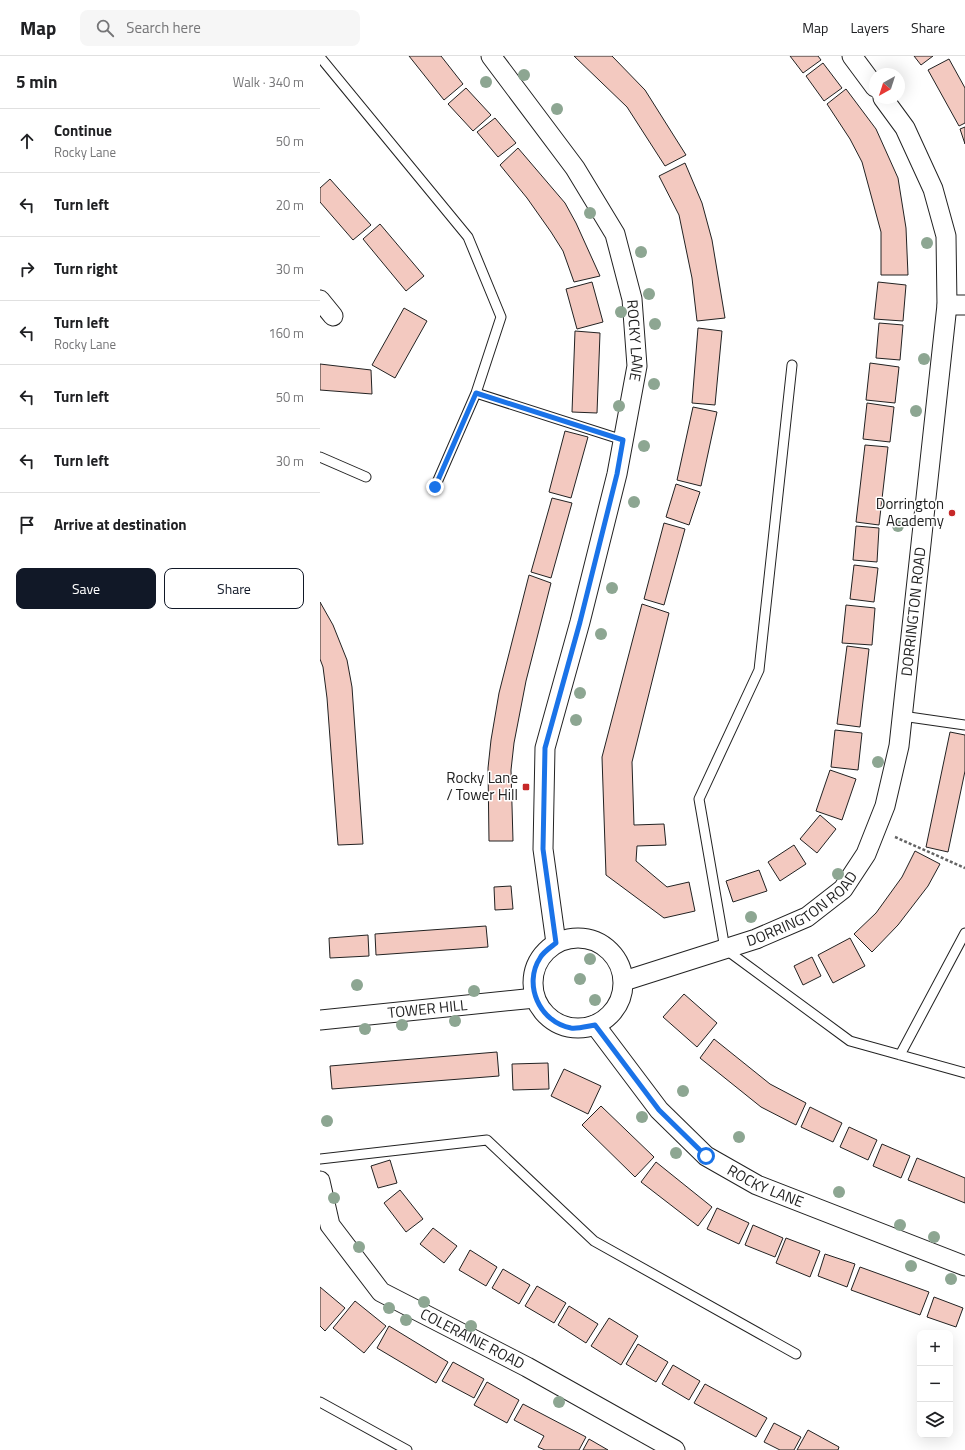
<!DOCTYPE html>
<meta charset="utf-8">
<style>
body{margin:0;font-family:"Titillium Web",sans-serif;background:#f6f6f6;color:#202124}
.controls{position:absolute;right:12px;bottom:12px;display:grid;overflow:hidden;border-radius:8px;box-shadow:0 4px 16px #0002}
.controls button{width:36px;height:36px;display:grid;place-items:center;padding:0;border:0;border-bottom:1px solid #e0e0e0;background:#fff;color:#202124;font:20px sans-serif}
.compass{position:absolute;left:549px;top:12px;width:36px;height:36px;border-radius:50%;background:#fff;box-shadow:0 4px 16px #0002;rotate:219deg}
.stop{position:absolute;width:12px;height:12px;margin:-9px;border:3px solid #1a73e8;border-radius:50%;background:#fff}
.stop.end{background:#1a73e8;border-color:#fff;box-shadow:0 1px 4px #0008}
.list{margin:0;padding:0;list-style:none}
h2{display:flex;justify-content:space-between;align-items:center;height:52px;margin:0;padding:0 16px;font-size:17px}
h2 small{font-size:13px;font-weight:400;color:#757577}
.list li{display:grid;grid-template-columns:26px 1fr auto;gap:12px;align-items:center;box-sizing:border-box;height:64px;padding:0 16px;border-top:1px solid #e0e0e0}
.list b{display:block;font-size:15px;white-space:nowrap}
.list p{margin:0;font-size:13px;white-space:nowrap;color:#757577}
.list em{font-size:13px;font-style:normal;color:#757577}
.actions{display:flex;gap:8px;padding:12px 16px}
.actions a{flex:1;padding:9px 0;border:1px solid #111827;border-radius:8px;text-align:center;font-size:14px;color:#111827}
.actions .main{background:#111827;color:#fff}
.icon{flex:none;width:22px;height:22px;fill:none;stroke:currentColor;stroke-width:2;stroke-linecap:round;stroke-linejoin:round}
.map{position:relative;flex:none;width:645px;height:1394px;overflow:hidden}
header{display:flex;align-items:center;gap:24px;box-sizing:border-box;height:56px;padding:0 20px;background:#fff;border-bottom:1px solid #e0e0e0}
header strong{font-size:19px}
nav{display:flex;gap:22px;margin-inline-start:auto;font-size:14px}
.search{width:280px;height:36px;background:#f6f6f6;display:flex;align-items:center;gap:10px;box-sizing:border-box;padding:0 14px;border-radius:8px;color:#757577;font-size:15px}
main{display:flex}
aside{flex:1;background:#fff}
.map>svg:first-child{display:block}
.building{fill:#f3c9c0;stroke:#222}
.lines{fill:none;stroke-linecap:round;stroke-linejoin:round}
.lane-casing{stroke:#222;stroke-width:11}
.street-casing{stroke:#222;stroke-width:21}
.path{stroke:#646464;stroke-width:2.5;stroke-dasharray:3 2;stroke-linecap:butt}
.lane{stroke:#fff;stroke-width:9}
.street{stroke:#fff;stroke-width:19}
.tree{fill:#8da692}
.route{stroke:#1a73e8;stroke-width:5}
.poi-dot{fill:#c62828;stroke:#fff;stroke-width:1.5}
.labels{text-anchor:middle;stroke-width:3;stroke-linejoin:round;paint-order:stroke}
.street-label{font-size:15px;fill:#222;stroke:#fff}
.poi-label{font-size:15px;fill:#222;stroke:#fff;text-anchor:end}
</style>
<header>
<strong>Map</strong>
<div class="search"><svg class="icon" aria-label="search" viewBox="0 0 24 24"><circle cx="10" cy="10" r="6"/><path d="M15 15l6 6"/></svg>Search here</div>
<nav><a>Map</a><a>Layers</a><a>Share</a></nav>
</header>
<main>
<aside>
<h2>5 min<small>Walk · 340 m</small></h2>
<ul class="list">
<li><svg class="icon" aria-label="ahead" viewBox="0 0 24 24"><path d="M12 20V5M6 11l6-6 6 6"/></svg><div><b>Continue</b><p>Rocky Lane</p></div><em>50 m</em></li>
<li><svg class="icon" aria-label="left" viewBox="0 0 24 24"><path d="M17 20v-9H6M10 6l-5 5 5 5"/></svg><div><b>Turn left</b></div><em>20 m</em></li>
<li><svg class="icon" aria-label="right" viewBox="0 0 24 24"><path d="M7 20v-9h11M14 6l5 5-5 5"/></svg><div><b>Turn right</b></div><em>30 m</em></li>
<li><svg class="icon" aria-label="left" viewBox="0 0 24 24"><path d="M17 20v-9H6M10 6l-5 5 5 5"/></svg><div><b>Turn left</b><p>Rocky Lane</p></div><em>160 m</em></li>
<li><svg class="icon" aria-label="left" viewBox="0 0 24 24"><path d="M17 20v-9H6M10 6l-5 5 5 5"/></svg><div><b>Turn left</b></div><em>50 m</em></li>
<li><svg class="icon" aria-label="left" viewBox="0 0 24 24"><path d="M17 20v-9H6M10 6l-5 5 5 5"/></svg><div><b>Turn left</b></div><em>30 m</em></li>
<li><svg class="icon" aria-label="arrive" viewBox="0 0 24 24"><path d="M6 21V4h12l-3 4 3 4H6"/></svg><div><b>Arrive at destination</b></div></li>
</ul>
<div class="actions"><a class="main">Save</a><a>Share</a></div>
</aside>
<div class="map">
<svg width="645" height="1394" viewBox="0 0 645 1394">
<rect width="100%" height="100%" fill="#fff"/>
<path class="building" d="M 89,0 L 121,0 L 143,28 L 124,44 Z
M 254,0 L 292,0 L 325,34 L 366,99 L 345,110 L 307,51 Z
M 470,0 L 498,0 L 501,4 L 483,17 Z
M 594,0 L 613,0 L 601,9 Z
M 629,3 L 645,32 L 645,67 L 639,70 L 608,14 Z
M 503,7 L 522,32 L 504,45 L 486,20 Z
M 146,32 L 171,59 L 153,75 L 128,48 Z
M 526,33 L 556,73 L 578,122 L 586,172 L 588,219 L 561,219 L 561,176 L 542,106 L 530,83 L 507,48 Z
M 175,62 L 196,87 L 178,101 L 157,76 Z
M 645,71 L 645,88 L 640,73 Z
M 198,92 L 245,147 L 256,167 L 280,220 L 254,226 L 243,195 L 231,176 L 207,142 L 180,109 Z
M 365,107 L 382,147 L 392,184 L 405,262 L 377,265 L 372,222 L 359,159 L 339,120 Z
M 10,123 L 51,169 L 33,184 L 0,146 L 0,132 Z
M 60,168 L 104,220 L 86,235 L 43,183 Z
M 272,226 L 283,266 L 257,273 L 246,233 Z
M 558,226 L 586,229 L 583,265 L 554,263 Z
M 84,252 L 107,265 L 75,322 L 52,309 Z
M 559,267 L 583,269 L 580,304 L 556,302 Z
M 378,272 L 402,275 L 395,349 L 372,347 Z
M 255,275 L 280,277 L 277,357 L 252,356 Z
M 550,307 L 579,311 L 575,347 L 546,344 Z
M 0,308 L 51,314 L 52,338 L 0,334 Z
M 547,347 L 574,351 L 570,386 L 543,383 Z
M 373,351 L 397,356 L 381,430 L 357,424 Z
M 245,375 L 268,381 L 251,442 L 229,436 Z
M 545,389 L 568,391 L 559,469 L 536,466 Z
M 356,428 L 380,436 L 369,469 L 346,461 Z
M 232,442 L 252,447 L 231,522 L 211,516 Z
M 344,467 L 365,473 L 344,549 L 324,543 Z
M 536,470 L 559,472 L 557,506 L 533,504 Z
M 534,509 L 558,512 L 554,546 L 530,543 Z
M 209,519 L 231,527 L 206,625 L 194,687 L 191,714 L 193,785 L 169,785 L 168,712 L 171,684 L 179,637 Z
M 0,546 L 13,569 L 27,604 L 32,631 L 43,788 L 18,789 L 7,642 L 3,611 L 0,603 Z
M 322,548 L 349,557 L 312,706 L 314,769 L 344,768 L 346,789 L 317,790 L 316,805 L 347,831 L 369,826 L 375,855 L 344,862 L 286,819 L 282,701 Z
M 526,549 L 555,552 L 552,589 L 522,587 Z
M 527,590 L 549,593 L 540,671 L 517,668 Z
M 515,674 L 542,677 L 538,714 L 511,711 Z
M 630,676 L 645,679 L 645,715 L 628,796 L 606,791 Z
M 510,714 L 536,723 L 522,764 L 496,755 Z
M 500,759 L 516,773 L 497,797 L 480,783 Z
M 474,789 L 486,808 L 460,825 L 448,806 Z
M 595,795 L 620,808 L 608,830 L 578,869 L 552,896 L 534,878 L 556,857 L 582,821 Z
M 439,814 L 447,835 L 413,846 L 406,825 Z
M 191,830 L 193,853 L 175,854 L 174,831 Z
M 166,870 L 168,891 L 56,899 L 55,878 Z
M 48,879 L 49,900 L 10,902 L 9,882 Z
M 530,882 L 545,910 L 513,927 L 498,899 Z
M 492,901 L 501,920 L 483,929 L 474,910 Z
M 364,938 L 397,967 L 377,991 L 343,961 Z
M 394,983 L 450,1028 L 486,1047 L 476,1069 L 441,1051 L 380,1002 Z
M 177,996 L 179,1020 L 12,1033 L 10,1010 Z
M 228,1007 L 229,1033 L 193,1034 L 192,1008 Z
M 244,1013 L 281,1030 L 268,1058 L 231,1040 Z
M 281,1050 L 334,1101 L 315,1121 L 262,1069 Z
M 490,1051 L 522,1067 L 513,1086 L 481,1071 Z
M 529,1071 L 557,1084 L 548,1104 L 520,1091 Z
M 562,1088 L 590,1100 L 581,1122 L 553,1110 Z
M 597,1102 L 645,1122 L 645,1147 L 588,1124 Z
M 70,1104 L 77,1127 L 58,1132 L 51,1110 Z
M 336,1106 L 392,1151 L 378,1170 L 321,1126 Z
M 80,1134 L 103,1163 L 86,1176 L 64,1147 Z
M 397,1152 L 429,1167 L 419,1188 L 387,1173 Z
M 433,1169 L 463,1182 L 455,1201 L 425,1189 Z
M 113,1172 L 137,1190 L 124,1207 L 100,1188 Z
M 466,1182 L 500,1195 L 490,1221 L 456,1207 Z
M 150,1194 L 177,1211 L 166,1230 L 139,1214 Z
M 505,1198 L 535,1208 L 527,1231 L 498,1220 Z
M 540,1211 L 609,1236 L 600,1259 L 531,1234 Z
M 183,1213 L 210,1229 L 199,1248 L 172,1232 Z
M 217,1230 L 246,1247 L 234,1267 L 205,1250 Z
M 0,1231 L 25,1252 L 5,1275 L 0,1270 Z
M 614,1241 L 643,1252 L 636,1271 L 607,1261 Z
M 35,1245 L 66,1270 L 44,1297 L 13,1272 Z
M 249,1250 L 278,1268 L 266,1287 L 238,1269 Z
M 289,1262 L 318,1280 L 301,1309 L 271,1290 Z
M 69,1270 L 128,1306 L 116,1327 L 57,1292 Z
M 318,1288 L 348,1306 L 336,1326 L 306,1308 Z
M 133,1306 L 164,1323 L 154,1342 L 122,1325 Z
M 353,1309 L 380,1325 L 369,1344 L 342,1328 Z
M 167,1326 L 199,1344 L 187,1367 L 154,1349 Z
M 385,1328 L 447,1362 L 436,1381 L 374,1347 Z
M 203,1348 L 266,1381 L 259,1394 L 225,1394 L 218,1391 L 224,1380 L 194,1364 Z
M 454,1367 L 481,1381 L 474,1394 L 460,1394 L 444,1386 Z
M 488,1374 L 519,1391 L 518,1394 L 477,1394 Z
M 269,1383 L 288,1394 L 263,1394 Z"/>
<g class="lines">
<g class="lane-casing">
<path id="lane" d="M 0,1 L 148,181 L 181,261 L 156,337 L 115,431
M 472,309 L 439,614 L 379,743 L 405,893 L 530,985 L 645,1017
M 156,337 L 303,384
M 0,401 L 46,421
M 582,660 L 645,669
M 580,999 L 645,877
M 0,1103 L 167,1084 L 274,1185 L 476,1298
M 0,1346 L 87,1394"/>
</g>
<g class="street-casing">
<g id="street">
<path id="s1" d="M 171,0 L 255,112 L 295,178 L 312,243 L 317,310 L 297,418 L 260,566 L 225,692 L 223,793 L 236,887"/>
<path d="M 532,0 L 555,31"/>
<path d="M 0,244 L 13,260"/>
<path d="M 627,249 L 645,249"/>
<circle cx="258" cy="927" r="45"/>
<path id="s2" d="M 304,925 L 436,883 L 487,861 L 523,833 L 546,798 L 565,750 L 579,690 L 627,249 L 626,180 L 613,133 L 585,72 L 563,42"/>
<path id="s3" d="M 0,964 L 215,942"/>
<path id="s4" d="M 275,969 L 339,1054 L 386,1100 L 437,1129 L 645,1210"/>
<path id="s5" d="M 0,1125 L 10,1169 L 61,1236 L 207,1311 L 355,1394"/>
</g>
</g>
<path class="path" d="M 575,781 L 645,812"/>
<use href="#lane" class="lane"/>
<use href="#street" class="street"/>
</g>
<g class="tree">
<circle cx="204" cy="19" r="6"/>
<circle cx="166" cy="26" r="6"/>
<circle cx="237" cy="53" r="6"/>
<circle cx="270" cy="157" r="6"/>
<circle cx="607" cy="187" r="6"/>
<circle cx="321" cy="196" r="6"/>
<circle cx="329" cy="238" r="6"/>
<circle cx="301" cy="256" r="6"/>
<circle cx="335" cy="268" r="6"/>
<circle cx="604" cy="303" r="6"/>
<circle cx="334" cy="328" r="6"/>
<circle cx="299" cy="350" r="6"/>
<circle cx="596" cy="355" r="6"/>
<circle cx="324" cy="390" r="6"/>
<circle cx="314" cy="446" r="6"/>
<circle cx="578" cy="470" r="6"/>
<circle cx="292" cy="532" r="6"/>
<circle cx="281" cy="578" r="6"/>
<circle cx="260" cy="637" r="6"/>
<circle cx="256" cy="664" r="6"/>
<circle cx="558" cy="706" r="6"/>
<circle cx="518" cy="818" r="6"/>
<circle cx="431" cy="861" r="6"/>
<circle cx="270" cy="903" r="6"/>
<circle cx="260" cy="923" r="6"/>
<circle cx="37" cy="929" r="6"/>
<circle cx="154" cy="935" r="6"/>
<circle cx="275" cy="944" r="6"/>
<circle cx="135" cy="965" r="6"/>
<circle cx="82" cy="969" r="6"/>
<circle cx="45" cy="973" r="6"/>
<circle cx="363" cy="1035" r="6"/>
<circle cx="322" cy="1061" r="6"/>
<circle cx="7" cy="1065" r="6"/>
<circle cx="419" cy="1081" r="6"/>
<circle cx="356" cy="1097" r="6"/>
<circle cx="519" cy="1136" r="6"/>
<circle cx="14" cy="1142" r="6"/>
<circle cx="580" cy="1169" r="6"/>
<circle cx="614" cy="1181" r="6"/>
<circle cx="39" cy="1191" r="6"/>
<circle cx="591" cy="1210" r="6"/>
<circle cx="631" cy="1223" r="6"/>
<circle cx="104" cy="1246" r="6"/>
<circle cx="69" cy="1252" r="6"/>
<circle cx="86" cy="1264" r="6"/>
<circle cx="151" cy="1270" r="6"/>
<circle cx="239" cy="1346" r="6"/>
</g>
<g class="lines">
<path class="route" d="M 115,431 L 156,337 L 303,384 L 297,418 L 260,566 L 225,692 L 223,793 L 236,887 C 231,891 223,896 220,902 C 203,928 219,966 251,972 C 258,973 268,970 275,969 L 339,1054 L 386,1100"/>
</g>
<g class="poi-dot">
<circle cx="632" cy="457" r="4"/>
<rect x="202" y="727" width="8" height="8" rx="2"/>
</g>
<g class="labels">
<g class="street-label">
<text dy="5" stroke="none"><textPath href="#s1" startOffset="326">ROCKY LANE</textPath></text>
<text dy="5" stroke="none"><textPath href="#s2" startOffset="530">DORRINGTON ROAD</textPath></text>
<text dy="5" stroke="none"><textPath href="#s2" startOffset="194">DORRINGTON ROAD</textPath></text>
<text dy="5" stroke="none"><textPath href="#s3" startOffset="108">TOWER HILL</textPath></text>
<text dy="5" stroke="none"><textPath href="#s4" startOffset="239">ROCKY LANE</textPath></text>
<text dy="5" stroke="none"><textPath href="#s5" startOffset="232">COLERAINE ROAD</textPath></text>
</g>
<g class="poi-label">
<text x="624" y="453">Dorrington<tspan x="624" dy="17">Academy</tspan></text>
<text x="198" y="727">Rocky Lane<tspan x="198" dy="17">/ Tower Hill</tspan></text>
</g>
</g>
</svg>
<div class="controls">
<button>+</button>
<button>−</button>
<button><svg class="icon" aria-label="layers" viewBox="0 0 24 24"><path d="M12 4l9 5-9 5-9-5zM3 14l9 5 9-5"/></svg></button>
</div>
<svg class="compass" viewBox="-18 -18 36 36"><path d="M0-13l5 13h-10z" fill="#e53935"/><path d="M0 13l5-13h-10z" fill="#757577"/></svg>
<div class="stop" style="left:386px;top:1100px"></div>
<div class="stop end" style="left:115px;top:431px"></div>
</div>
</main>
